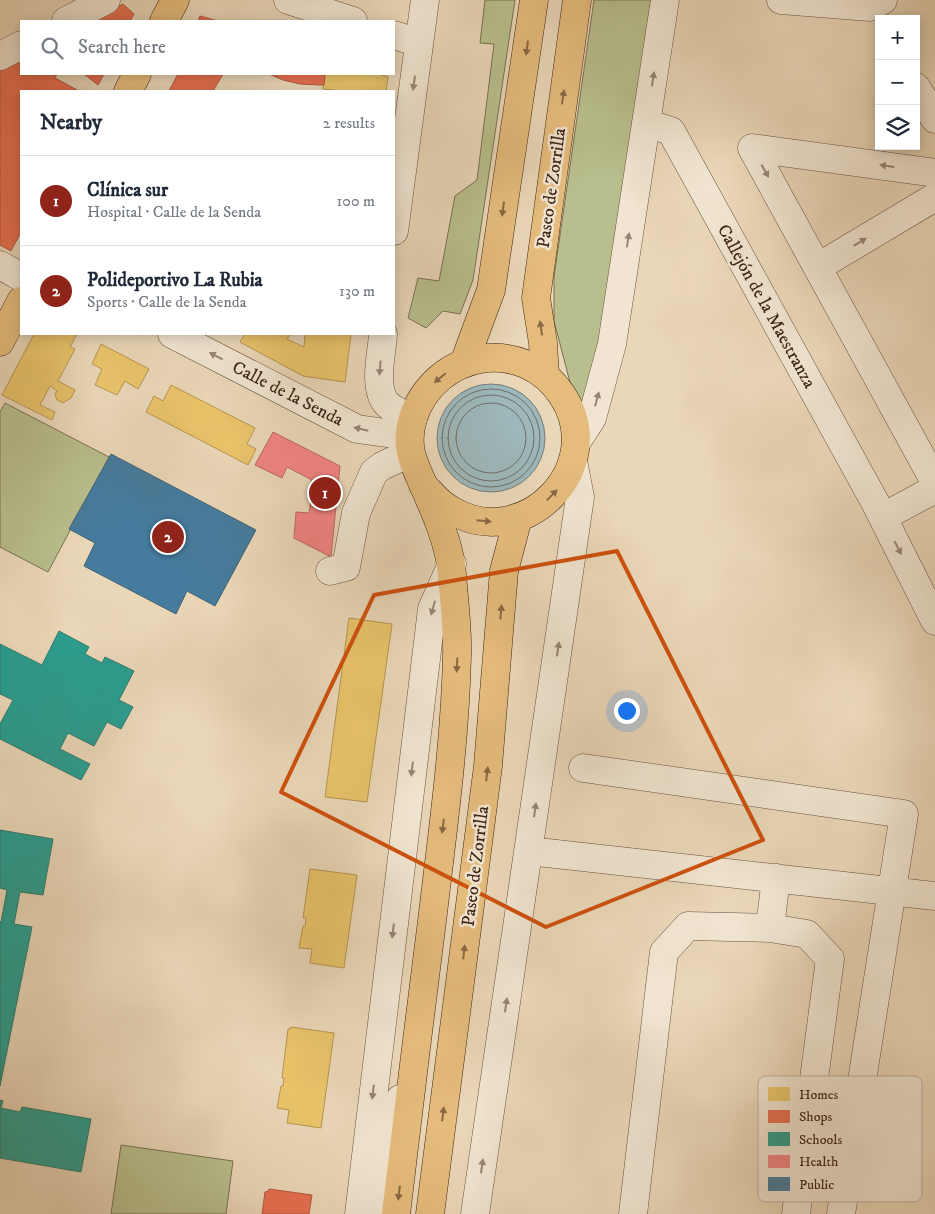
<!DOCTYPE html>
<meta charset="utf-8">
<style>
body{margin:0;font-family:"IM FELL DW Pica",serif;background:#f6f6f7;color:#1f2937}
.controls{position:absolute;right:15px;top:15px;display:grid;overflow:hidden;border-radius:0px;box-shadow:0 2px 12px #0003}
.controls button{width:45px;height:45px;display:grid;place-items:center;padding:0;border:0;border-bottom:1px solid #e0e1e3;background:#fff;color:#1f2937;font:25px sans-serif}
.you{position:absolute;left:626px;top:710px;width:18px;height:18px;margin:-12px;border:4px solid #fff;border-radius:50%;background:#1a73e8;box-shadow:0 0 0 8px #1a73e833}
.badge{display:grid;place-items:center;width:32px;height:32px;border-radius:50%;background:#8f2418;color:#fff;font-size:16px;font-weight:700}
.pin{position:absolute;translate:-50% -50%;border:2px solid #fff;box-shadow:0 1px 5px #0006}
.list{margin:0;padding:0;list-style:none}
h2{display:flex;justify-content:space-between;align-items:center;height:65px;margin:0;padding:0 20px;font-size:21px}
h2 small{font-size:16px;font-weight:400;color:#747a83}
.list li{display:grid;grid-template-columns:32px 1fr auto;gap:15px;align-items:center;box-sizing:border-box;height:90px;padding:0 20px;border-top:1px solid #e0e1e3}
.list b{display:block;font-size:19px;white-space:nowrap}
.list p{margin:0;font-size:16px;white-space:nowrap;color:#747a83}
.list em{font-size:16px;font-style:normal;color:#747a83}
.icon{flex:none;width:28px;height:28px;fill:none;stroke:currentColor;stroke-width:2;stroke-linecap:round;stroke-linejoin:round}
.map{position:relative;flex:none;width:935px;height:1214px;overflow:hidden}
.search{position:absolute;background:#fff;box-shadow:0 2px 12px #0003;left:20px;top:20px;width:375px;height:55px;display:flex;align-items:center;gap:12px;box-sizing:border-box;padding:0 18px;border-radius:0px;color:#747a83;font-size:19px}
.panel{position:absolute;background:#fff;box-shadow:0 2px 12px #0003;left:20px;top:90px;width:375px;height:245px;border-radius:0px}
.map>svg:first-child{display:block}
.green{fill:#b8be8d;stroke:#7a7151}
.water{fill:#9db7ba;stroke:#777c78}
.homes{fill:#e9c46a;stroke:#b59450}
.shops{fill:#e76f51;stroke:#b4583f}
.schools{fill:#2a9d8f;stroke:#30796a}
.health{fill:#f28482;stroke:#bc6761}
.public{fill:#457b9d;stroke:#436174}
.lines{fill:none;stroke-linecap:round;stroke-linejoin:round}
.shore{stroke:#6d6e68;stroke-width:1}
.minor-casing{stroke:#68513e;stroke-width:29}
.major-casing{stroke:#3d2415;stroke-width:29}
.minor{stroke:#f1e5d1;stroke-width:28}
.major{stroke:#e5bc7c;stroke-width:28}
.oneway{fill:#896843}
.oneway2{fill:#978473}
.marked{fill:none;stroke:#ce510d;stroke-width:4;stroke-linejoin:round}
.labels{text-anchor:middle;stroke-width:5;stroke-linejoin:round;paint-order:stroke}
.street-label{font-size:18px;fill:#3d2415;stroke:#f1e5d1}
.key{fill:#f1e5d1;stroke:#bbab99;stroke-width:1}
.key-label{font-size:14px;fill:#3d2415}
</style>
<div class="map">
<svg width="935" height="1214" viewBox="0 0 935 1214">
<rect width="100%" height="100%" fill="#ead7b8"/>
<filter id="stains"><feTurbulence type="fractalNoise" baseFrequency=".004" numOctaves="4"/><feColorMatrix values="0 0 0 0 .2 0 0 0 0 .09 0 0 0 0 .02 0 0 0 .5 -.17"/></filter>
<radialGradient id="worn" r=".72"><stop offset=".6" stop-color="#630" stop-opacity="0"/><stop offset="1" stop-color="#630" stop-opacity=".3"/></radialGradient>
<path class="green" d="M 485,0 L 515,0 L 473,280 L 460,314 L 443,311 L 426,328 L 408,318 L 418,278 L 439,281 L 455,196 L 477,180 L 494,44 L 480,43 Z
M 594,0 L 660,0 L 611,319 L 584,415 L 572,390 L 554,321 L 554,277 Z
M 5,403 L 109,457 L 48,572 L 0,547 L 0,412 Z
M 121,1145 L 233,1161 L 226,1214 L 111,1214 Z"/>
<path class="water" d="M437 438a54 54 0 1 1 108 0a54 54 0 1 1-108 0Z"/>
<path class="homes" d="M 325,74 L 379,74 L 388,77 L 386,91 L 340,91 L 323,89 Z
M 34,334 L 77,334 L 70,347 L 75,349 L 58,381 L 75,390 L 71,398 L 63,403 L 57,400 L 55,394 L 57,391 L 50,386 L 40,405 L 55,412 L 52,420 L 2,395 Z
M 245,334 L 287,334 L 290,335 L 287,339 L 304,347 L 305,334 L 351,334 L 345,382 L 303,376 L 240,342 Z
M 101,344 L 149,369 L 138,389 L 125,381 L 117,395 L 95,385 L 102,369 L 92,364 Z
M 171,385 L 255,428 L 247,444 L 256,449 L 248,465 L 146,412 L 154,396 L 163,401 Z
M 349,618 L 392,624 L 367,802 L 325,797 Z
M 310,869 L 357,875 L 344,968 L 310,963 L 312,949 L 299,948 L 303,926 L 305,926 L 306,918 L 303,918 Z
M 291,1027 L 334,1033 L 321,1128 L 287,1123 L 289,1110 L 277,1108 L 281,1086 L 283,1086 L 284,1078 L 282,1078 L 288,1029 L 290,1029 Z"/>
<path class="shops" d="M 123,4 L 134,14 L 130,21 L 90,21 Z
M 200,16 L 218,21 L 198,21 Z
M 21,58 L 21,74 L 57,74 L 55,78 L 79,91 L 21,91 L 21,232 L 11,251 L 0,245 L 0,69 Z
M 84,74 L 104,74 L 98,85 Z
M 178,74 L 223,74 L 213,91 L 169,91 Z
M 269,74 L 325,74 L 324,85 L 320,85 L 300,84 L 283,80 Z
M 269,1189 L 312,1195 L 309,1214 L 262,1214 L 265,1192 L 268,1191 Z"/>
<path class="schools" d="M 59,631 L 89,647 L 85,654 L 102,663 L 105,657 L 134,671 L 119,700 L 133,707 L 121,729 L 107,722 L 94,746 L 68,733 L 60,749 L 90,764 L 81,780 L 0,739 L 0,724 L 13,700 L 0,694 L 0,644 L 42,665 Z
M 0,830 L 53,839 L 43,895 L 20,892 L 14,924 L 32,927 L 0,1086 L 0,921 L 1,922 L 7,890 L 0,888 Z
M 0,1100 L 3,1101 L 1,1108 L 20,1112 L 22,1107 L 91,1119 L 81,1172 L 0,1158 Z"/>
<path class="health" d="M 273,432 L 340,466 L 331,557 L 294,538 L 296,512 L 309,513 L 312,491 L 310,491 L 311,481 L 312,480 L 287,467 L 282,478 L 255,465 Z"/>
<path class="public" d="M 111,454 L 256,530 L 215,606 L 187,591 L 176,614 L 84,566 L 95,543 L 69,529 Z"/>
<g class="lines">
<path class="shore" d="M442 438a49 49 0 1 1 98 0a49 49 0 1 1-98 0Z
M448 438a43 43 0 1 1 86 0a43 43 0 1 1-86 0Z
M456 438a35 35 0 1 1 70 0a35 35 0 1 1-70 0Z"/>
<g class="minor-casing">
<path id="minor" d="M 288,0 L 353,21
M 781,0 L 870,7 L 883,0
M 66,21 L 106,0
M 394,35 L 419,43
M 0,56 L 21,45
M 916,87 L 935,119
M 646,123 L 671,131 L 876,504 L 935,621
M 935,173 L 752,148 L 935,482
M 394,231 L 425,0
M 0,265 L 21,277
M 818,267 L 935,197
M 172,334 L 357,429 L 409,436
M 383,334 C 382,352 374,383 384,400 C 389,409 404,414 413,419
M 576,443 L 592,418 L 612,344 L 665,0
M 883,517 L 935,489
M 330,571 L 346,567 L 356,513 L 374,472 L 382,466 L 410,453
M 583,768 L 904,814 L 841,1214
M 529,851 L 935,896
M 770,928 L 776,878
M 375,1208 L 400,1099
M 359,1214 L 432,609 L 452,564
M 475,1214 L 580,497 L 573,461
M 633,1214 L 664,952 L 688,926 L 770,928 L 807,934 L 830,959 L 796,1214"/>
</g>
<g class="major-casing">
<path id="major" d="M 164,21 L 175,0
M 128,91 L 137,74
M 0,342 L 21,301
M 464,363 L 491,290 L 534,0
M 545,376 L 543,343 L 536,298 L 577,0
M 396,1214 C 408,1114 420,1013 433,913 C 443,828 455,742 457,656 C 458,629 454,601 452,574 C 450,545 435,511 423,484 C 412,460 405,445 413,418 C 435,351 522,335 562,395 C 610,467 523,554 451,510 C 439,504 432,494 423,485
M 430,1214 L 488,766 L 504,571 L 518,518"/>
</g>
<use href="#minor" class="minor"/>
<use href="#major" class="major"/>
</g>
<defs><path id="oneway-solid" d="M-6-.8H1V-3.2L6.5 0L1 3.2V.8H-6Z" transform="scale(1.25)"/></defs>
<g class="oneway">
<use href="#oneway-solid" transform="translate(527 48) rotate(98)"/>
<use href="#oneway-solid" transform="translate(563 97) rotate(-82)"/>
<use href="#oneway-solid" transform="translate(503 209) rotate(98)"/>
<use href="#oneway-solid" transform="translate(541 328) rotate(-99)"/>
<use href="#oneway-solid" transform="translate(440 378) rotate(140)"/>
<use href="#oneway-solid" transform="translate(552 495) rotate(-46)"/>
<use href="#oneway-solid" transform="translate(484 521) rotate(5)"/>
<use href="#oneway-solid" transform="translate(501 612) rotate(-85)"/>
<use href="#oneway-solid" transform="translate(457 665) rotate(93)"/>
<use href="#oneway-solid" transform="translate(487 774) rotate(-83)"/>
<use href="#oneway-solid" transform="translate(443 826) rotate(97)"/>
<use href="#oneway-solid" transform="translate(464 952) rotate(-83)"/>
<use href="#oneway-solid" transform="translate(443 1114) rotate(-83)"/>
<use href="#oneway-solid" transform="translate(399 1193) rotate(97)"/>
</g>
<g class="oneway2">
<use href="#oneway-solid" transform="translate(653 79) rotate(-81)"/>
<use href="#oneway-solid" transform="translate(414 83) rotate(98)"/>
<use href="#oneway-solid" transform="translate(887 166) rotate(-172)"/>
<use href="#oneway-solid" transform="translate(765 171) rotate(61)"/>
<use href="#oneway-solid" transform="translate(628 240) rotate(-81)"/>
<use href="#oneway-solid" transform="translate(860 242) rotate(-31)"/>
<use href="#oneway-solid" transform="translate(216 356) rotate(-153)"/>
<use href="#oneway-solid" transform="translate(380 368) rotate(95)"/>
<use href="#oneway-solid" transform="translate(597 399) rotate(-75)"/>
<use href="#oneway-solid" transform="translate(361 429) rotate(-167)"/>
<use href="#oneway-solid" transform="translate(898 548) rotate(63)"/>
<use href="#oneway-solid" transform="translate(433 608) rotate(106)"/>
<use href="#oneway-solid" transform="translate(558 649) rotate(-82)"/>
<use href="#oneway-solid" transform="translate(412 769) rotate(97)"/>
<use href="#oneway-solid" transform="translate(535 810) rotate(-82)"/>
<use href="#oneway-solid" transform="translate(393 931) rotate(97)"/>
<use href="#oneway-solid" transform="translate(506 1005) rotate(-82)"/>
<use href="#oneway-solid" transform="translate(373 1092) rotate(97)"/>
<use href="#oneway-solid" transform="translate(482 1166) rotate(-82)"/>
</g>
<path class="marked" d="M 617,551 L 763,840 L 546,927 L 281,792 L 374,595 Z"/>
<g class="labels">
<g class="street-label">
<text transform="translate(551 188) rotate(-82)" y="6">Paseo de Zorrilla</text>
<text transform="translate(767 306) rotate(61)" y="6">Callejón de la Maestranza</text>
<text transform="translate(288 393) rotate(27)" y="6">Calle de la Senda</text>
<text transform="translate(475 866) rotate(-83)" y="6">Paseo de Zorrilla</text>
</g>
</g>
<rect x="758" y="1076" width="164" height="126" rx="8" class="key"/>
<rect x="768" y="1087" width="22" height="14" fill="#e9c46a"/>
<rect x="768" y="1110" width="22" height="13" fill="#e76f51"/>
<rect x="768" y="1132" width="22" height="14" fill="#2a9d8f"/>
<rect x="768" y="1155" width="22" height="13" fill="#f28482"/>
<rect x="768" y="1177" width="22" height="14" fill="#457b9d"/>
<g class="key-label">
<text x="799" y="1099">Homes</text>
<text x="799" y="1121">Shops</text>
<text x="799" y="1144">Schools</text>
<text x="799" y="1166">Health</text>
<text x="799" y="1189">Public</text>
</g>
<rect width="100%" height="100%" filter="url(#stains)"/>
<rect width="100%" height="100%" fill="url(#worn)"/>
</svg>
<div class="controls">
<button>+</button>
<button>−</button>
<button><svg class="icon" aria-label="layers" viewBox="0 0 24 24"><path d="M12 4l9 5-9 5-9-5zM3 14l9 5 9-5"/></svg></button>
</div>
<div class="you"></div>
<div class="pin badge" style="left:325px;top:493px">1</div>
<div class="pin badge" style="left:168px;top:537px">2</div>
<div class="search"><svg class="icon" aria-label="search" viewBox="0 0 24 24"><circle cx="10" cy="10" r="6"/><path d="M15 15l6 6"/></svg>Search here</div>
<section class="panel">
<h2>Nearby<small>2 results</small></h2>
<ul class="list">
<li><span class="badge">1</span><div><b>Clínica sur</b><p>Hospital · Calle de la Senda</p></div><em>100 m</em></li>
<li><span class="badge">2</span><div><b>Polideportivo La Rubia</b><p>Sports · Calle de la Senda</p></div><em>130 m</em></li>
</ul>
</section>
</div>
